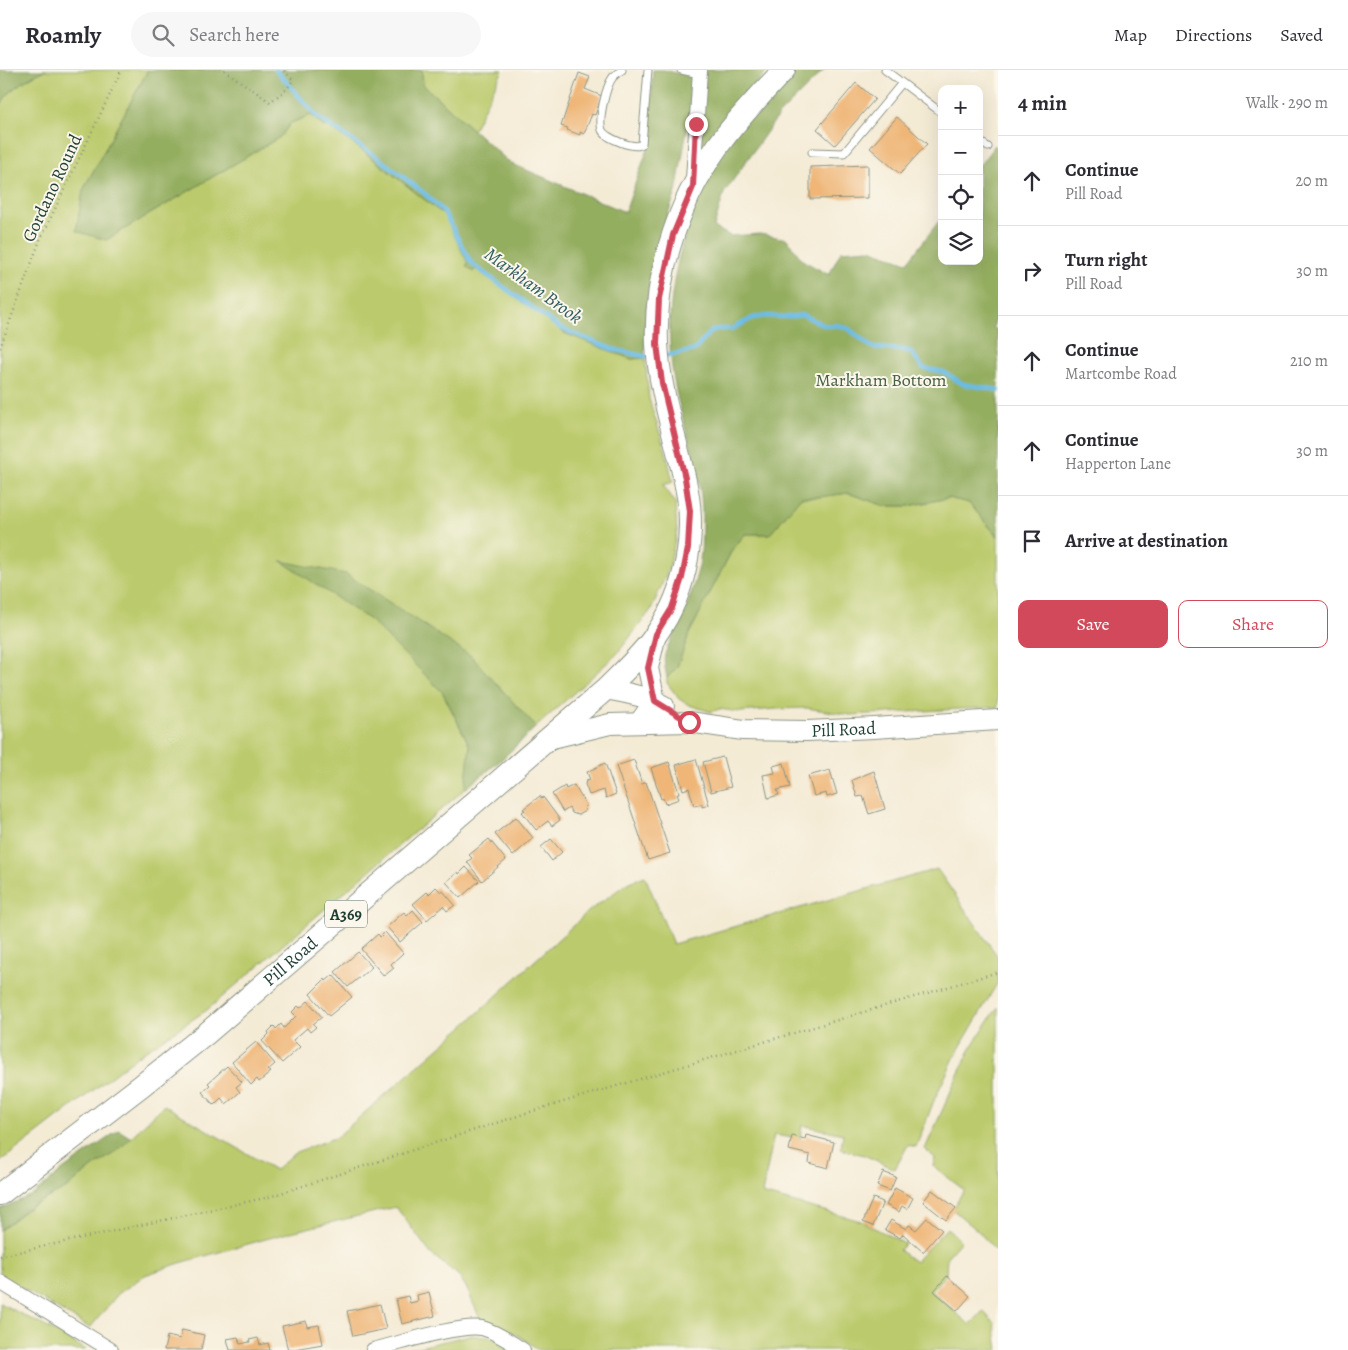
<!DOCTYPE html>
<meta charset="utf-8">
<style>
body{margin:0;font-family:Alegreya,serif;background:#f7f7f7;color:#2b2b33}
.controls{position:absolute;right:15px;top:15px;display:grid;overflow:hidden;border-radius:10px;box-shadow:0 5px 20px #0002}
.controls button{width:45px;height:45px;display:grid;place-items:center;padding:0;border:0;border-bottom:1px solid #e1e1e2;background:#fff;color:#2b2b33;font:25px sans-serif}
.stop{position:absolute;width:15px;height:15px;margin:-11px;border:4px solid #d1495b;border-radius:50%;background:#fff}
.stop.end{background:#d1495b;border-color:#fff;box-shadow:0 1px 5px #0008}
.list{margin:0;padding:0;list-style:none}
h2{display:flex;justify-content:space-between;align-items:center;height:65px;margin:0;padding:0 20px;font-size:21px}
h2 small{font-size:16px;font-weight:400;color:#7c7c81}
.list li{display:grid;grid-template-columns:32px 1fr auto;gap:15px;align-items:center;box-sizing:border-box;height:90px;padding:0 20px;border-top:1px solid #e1e1e2}
.list b{display:block;font-size:19px;white-space:nowrap}
.list p{margin:0;font-size:16px;white-space:nowrap;color:#7c7c81}
.list em{font-size:16px;font-style:normal;color:#7c7c81}
.actions{display:flex;gap:10px;padding:15px 20px}
.actions a{flex:1;padding:11px 0;border:1px solid #d1495b;border-radius:10px;text-align:center;font-size:18px;color:#d1495b}
.actions .main{background:#d1495b;color:#fff}
.icon{flex:none;width:28px;height:28px;fill:none;stroke:currentColor;stroke-width:2;stroke-linecap:round;stroke-linejoin:round}
.map{position:relative;flex:none;width:998px;height:1280px;overflow:hidden}
header{display:flex;align-items:center;gap:30px;box-sizing:border-box;height:70px;padding:0 25px;background:#fff;border-bottom:1px solid #e1e1e2}
header strong{font-size:24px}
nav{display:flex;gap:28px;margin-inline-start:auto;font-size:18px}
.search{width:350px;height:45px;background:#f7f7f7;display:flex;align-items:center;gap:12px;box-sizing:border-box;padding:0 18px;border-radius:28px;color:#7c7c81;font-size:19px}
main{display:flex}
aside{flex:1;background:#fff}
.map>svg:first-child{display:block}
.green{fill:#bbca6c;stroke:#6d8450}
.forest{fill:#94ae60;stroke:#5a764a}
.lines{fill:none;stroke-linecap:round;stroke-linejoin:round}
.stream{stroke:#6bbce6;stroke-width:4.5}
.building{fill:#efb677}
.lane-casing{stroke:#8a9484;stroke-width:9}
.street-casing{stroke:#8a9484;stroke-width:16}
.secondary-casing{stroke:#8a9484;stroke-width:22}
.primary-casing{stroke:#8a9484;stroke-width:24}
.path{stroke:#8a9484;stroke-width:2.5;stroke-dasharray:1 4;stroke-linecap:butt}
.lane{stroke:#fff;stroke-width:7}
.street{stroke:#fff;stroke-width:14}
.secondary{stroke:#fff;stroke-width:20}
.primary{stroke:#fff;stroke-width:22}
.route{stroke:#d1495b;stroke-width:6}
.labels{text-anchor:middle;stroke-width:4;stroke-linejoin:round;paint-order:stroke}
.shield{fill:#fbf7ec;stroke:#61756b;stroke-width:1}
.shield-label{font-size:16px;font-weight:bold;fill:#1f3d34}
.street-label{font-size:18px;fill:#1f3d34;stroke:#fbf7ec}
.park-label{font-size:18px;fill:#466042;stroke:#fbf7ec}
.water-label{font-size:19px;font-style:italic;fill:#325d60;stroke:#fbf7ec}
</style>
<header>
<strong>Roamly</strong>
<div class="search"><svg class="icon" aria-label="search" viewBox="0 0 24 24"><circle cx="10" cy="10" r="6"/><path d="M15 15l6 6"/></svg>Search here</div>
<nav><a>Map</a><a>Directions</a><a>Saved</a></nav>
</header>
<main>
<div class="map">
<svg width="998" height="1280" viewBox="0 0 998 1280">
<rect width="100%" height="100%" fill="#fbf7ec"/>
<filter id="ink" filterUnits="userSpaceOnUse"><feTurbulence type="fractalNoise" baseFrequency=".02" numOctaves="2"/><feDisplacementMap in="SourceGraphic" scale="10" xChannelSelector="R" yChannelSelector="G"/><feConvolveMatrix kernelMatrix="1 2 1 2 8 2 1 2 1" color-interpolation-filters="sRGB"/></filter>
<filter id="wash" filterUnits="userSpaceOnUse"><feTurbulence type="fractalNoise" baseFrequency=".0096" numOctaves="4" result="noise"/><feDisplacementMap in="SourceGraphic" scale="20" xChannelSelector="R" yChannelSelector="G"/><feGaussianBlur stdDeviation="1.12" result="paint"/><feColorMatrix in="noise" values="0 0 0 0 0 0 0 0 0 0 0 0 0 0 0 0 0 1.4 0 .05"/><feComposite in="paint" operator="in"/></filter>
<g filter="url(#wash)">
<rect width="100%" height="100%" fill="#f4ebd5"/>
<path class="green" d="M 45,0 L 148,0 L 83,120 L 106,170 L 280,67 L 291,53 L 311,45 L 324,57 L 326,55 L 358,77 L 445,145 L 473,202 L 475,199 L 631,289 L 645,288 L 649,329 L 666,382 L 673,412 L 663,415 L 675,432 L 677,462 L 669,498 L 651,540 L 616,585 L 536,657 L 283,491 L 370,550 L 443,623 L 470,677 L 465,719 L 207,940 L 143,982 L 0,1092 L 0,37 C 7,19 29,8 45,0 Z
M 422,0 L 503,0 L 473,60 L 423,15 Z
M 848,423 L 885,436 L 909,436 L 948,428 L 969,433 L 998,467 L 998,637 L 850,645 L 807,638 L 776,639 L 740,642 L 719,639 L 711,642 L 689,635 L 679,629 L 667,613 L 667,608 L 677,597 L 689,564 L 732,480 L 745,464 L 770,464 L 801,427 L 819,427 Z
M 937,799 L 998,887 L 998,912 L 955,986 L 935,1028 L 916,1077 L 908,1075 L 895,1099 L 864,1085 L 841,1079 L 843,1064 L 802,1055 L 800,1069 L 774,1065 L 762,1124 L 861,1151 L 905,1174 L 899,1180 L 915,1192 L 947,1158 L 961,1171 L 947,1187 L 946,1204 L 931,1221 L 970,1255 L 983,1241 L 994,1253 L 998,1280 L 539,1280 C 518,1265 507,1256 481,1251 L 466,1217 L 458,1205 L 431,1184 L 396,1137 L 291,1162 L 180,1193 L 145,1205 L 118,1224 L 90,1258 L 0,1205 L 0,1160 L 31,1136 L 67,1118 L 86,1102 L 117,1081 L 164,1035 L 275,1100 L 296,1082 L 337,1067 L 468,952 L 589,841 L 629,812 L 645,806 L 673,874 Z
M 998,937 L 998,1183 L 978,1161 L 952,1139 L 964,1120 L 933,1096 L 935,1088 L 925,1079 L 958,1005 L 973,974 Z
M 0,1233 L 52,1260 L 86,1280 L 0,1280 Z
M 470,1265 L 493,1268 L 512,1280 L 407,1280 Z"/>
<path class="forest" d="M 0,0 L 45,0 C 29,8 7,19 0,37 Z
M 148,0 L 422,0 L 423,15 L 510,93 L 625,142 L 648,78 L 653,0 L 664,0 L 696,8 L 676,122 L 661,164 L 650,207 L 645,252 L 645,288 L 631,289 L 564,263 L 476,199 L 473,202 L 466,196 L 468,193 L 444,145 L 358,77 L 326,55 L 324,57 L 311,45 L 291,53 L 280,67 L 106,170 L 76,161 L 83,120 Z
M 709,0 L 768,0 L 728,48 L 698,92 L 705,1 Z
M 791,0 L 824,0 L 778,46 L 724,123 L 714,157 L 730,166 L 760,164 L 787,169 L 802,190 L 829,205 L 841,181 L 870,179 L 907,193 L 942,147 L 942,191 L 979,191 L 979,96 L 995,75 L 998,81 L 998,240 L 993,258 L 998,260 L 998,467 L 969,433 L 948,428 L 909,436 L 885,436 L 848,423 L 819,427 L 801,427 L 770,464 L 745,464 L 732,480 L 689,564 L 677,597 L 667,608 C 666,601 663,591 665,585 C 667,575 675,564 679,554 C 687,538 692,521 697,504 C 702,488 702,468 702,451 C 704,404 682,357 674,310 C 658,223 688,131 737,59 C 750,40 774,18 791,0 Z
M 281,491 L 346,504 L 471,586 L 536,657 L 500,691 L 465,719 L 470,676 L 443,623 L 370,550 Z
M 119,1060 L 131,1068 L 117,1081 L 86,1102 L 67,1118 L 31,1136 L 0,1160 L 0,1139 L 34,1124 L 64,1099 Z"/>
<g class="lines">
<path class="stream" d="M 276,0 L 317,47 L 377,87 L 424,123 L 444,142 L 470,191 L 476,197 L 560,258 L 612,279 L 643,286 L 653,287
M 665,286 L 691,281 L 696,279 L 710,262 L 717,259 L 732,259 L 753,248 L 764,246 L 787,247 L 803,245 L 824,255 L 831,256 L 838,255 L 849,259 L 870,276 L 875,278 L 905,280 L 911,282 L 923,298 L 944,302 L 963,314 L 998,320"/>
</g>
<g id="blocks">
<path class="building" d="M 579,3 L 590,7 L 585,19 L 602,26 L 595,45 L 592,44 L 584,64 L 580,62 L 580,65 L 567,60 L 568,58 L 561,56 Z
M 856,13 L 875,29 L 835,75 L 817,59 Z
M 897,47 L 927,74 L 900,104 L 870,78 Z
M 868,95 L 868,128 L 810,129 L 810,97 Z
M 723,687 L 731,717 L 711,722 L 703,692 Z
M 696,689 L 709,735 L 702,737 L 702,734 L 694,736 L 689,718 L 683,720 L 676,695 Z
M 634,690 L 642,714 L 646,712 L 670,783 L 648,790 L 616,696 Z
M 669,692 L 679,723 L 677,724 L 679,729 L 665,734 L 663,728 L 661,729 L 651,698 Z
M 605,693 L 616,724 L 606,728 L 604,720 L 589,725 L 585,714 L 586,711 L 590,710 L 587,702 Z
M 784,693 L 790,717 L 777,720 L 779,725 L 768,728 L 763,705 L 775,703 L 773,696 Z
M 830,700 L 837,724 L 827,727 L 826,723 L 814,726 L 808,706 Z
M 874,701 L 885,739 L 869,744 L 863,726 L 857,727 L 852,710 Z
M 574,715 L 586,735 L 585,741 L 578,745 L 572,743 L 569,738 L 563,742 L 552,724 L 565,716 L 566,719 Z
M 540,726 L 542,729 L 543,727 L 560,750 L 552,756 L 548,751 L 536,760 L 522,742 L 525,740 L 523,739 Z
M 516,747 L 533,768 L 513,786 L 495,764 Z
M 489,769 L 506,790 L 482,811 L 467,792 L 472,788 L 469,785 Z
M 551,769 L 562,782 L 552,791 L 541,777 Z
M 466,797 L 479,811 L 460,828 L 446,812 L 458,802 L 459,804 Z
M 436,817 L 441,822 L 443,821 L 455,835 L 447,841 L 443,836 L 427,850 L 413,834 L 427,822 L 429,824 Z
M 413,840 L 423,852 L 400,872 L 387,857 L 404,842 L 407,846 Z
M 385,862 L 403,883 L 391,894 L 394,898 L 384,906 L 361,879 L 378,864 L 380,867 Z
M 358,882 L 372,897 L 348,917 L 335,902 Z
M 333,905 L 352,927 L 329,946 L 310,924 L 325,909 L 326,911 Z
M 308,931 L 322,947 L 313,954 L 316,957 L 310,962 L 307,958 L 293,970 L 300,977 L 282,993 L 262,971 L 269,964 L 268,962 L 274,956 L 276,959 L 281,954 L 284,958 L 296,946 L 292,942 L 298,936 L 300,938 Z
M 256,972 L 275,994 L 268,1000 L 271,1002 L 259,1012 L 257,1009 L 251,1015 L 232,992 Z
M 227,996 L 242,1012 L 236,1017 L 240,1022 L 226,1034 L 221,1028 L 214,1035 L 202,1022 L 210,1015 L 208,1013 Z
M 806,1065 L 834,1072 L 828,1098 L 809,1093 L 810,1085 L 789,1080 L 792,1066 L 805,1069 Z
M 883,1102 L 896,1107 L 890,1121 L 877,1116 Z
M 895,1118 L 913,1128 L 907,1139 L 902,1136 L 899,1142 L 886,1135 Z
M 932,1120 L 956,1138 L 946,1150 L 923,1132 Z
M 873,1128 L 883,1132 L 873,1156 L 863,1152 Z
M 927,1148 L 942,1160 L 923,1182 L 903,1164 L 900,1168 L 885,1160 L 891,1150 L 906,1159 L 909,1155 L 916,1160 Z
M 947,1206 L 970,1226 L 957,1241 L 934,1221 Z
M 429,1222 L 435,1246 L 402,1254 L 396,1229 L 408,1226 L 410,1233 L 418,1231 L 417,1225 Z
M 380,1234 L 386,1259 L 353,1266 L 347,1241 Z
M 306,1251 L 307,1257 L 319,1255 L 323,1274 L 288,1280 L 282,1256 Z
M 182,1260 L 204,1265 L 201,1280 L 164,1280 L 167,1266 L 180,1269 Z
M 238,1267 L 240,1274 L 250,1272 L 249,1270 L 258,1268 L 260,1275 L 268,1273 L 270,1280 L 230,1280 L 227,1269 Z"/>
</g>
</g>
<g filter="url(#ink)">
<use href="#blocks" fill-opacity="0" stroke="#8a9484" stroke-width="1"/>
<g class="lines">
<g class="lane-casing">
<path id="lane" d="M 622,0 C 619,2 615,5 613,7 C 606,16 598,49 602,60 C 605,68 635,80 642,74 L 648,0
M 681,0 L 700,4
M 885,0 L 942,43
M 979,71 L 988,77
M 812,82 L 844,83 L 902,13"/>
</g>
<g class="street-casing">
<path id="street" d="M 693,109 L 700,0
M 0,1212 L 111,1280
M 373,1280 C 397,1274 459,1254 482,1258 C 497,1262 510,1272 523,1280"/>
</g>
<g class="secondary-casing">
<g id="secondary">
<path d="M 606,619 C 626,623 646,626 664,636"/>
<path d="M 639,653 L 655,631 L 648,598 L 656,564"/>
<path id="s1" d="M 548,669 L 610,654 L 689,652 L 743,660 L 807,661 L 874,658 L 998,650"/>
</g>
</g>
<g class="primary-casing">
<g id="primary">
<path id="s2" d="M 0,1124 L 141,1016 L 206,964 L 606,619 C 624,601 643,584 657,563 C 687,520 697,461 685,411 C 675,365 659,320 657,273 C 654,200 681,123 726,65 C 744,42 764,21 784,0"/>
</g>
</g>
<path class="path" d="M 224,0 L 270,32 L 287,19 L 293,10 L 283,0
M 0,278 L 40,170 L 120,3 L 123,0
M 0,1186 L 269,1127 L 533,1041 L 998,902"/>
<use href="#lane" class="lane"/>
<use href="#street" class="street"/>
<use href="#secondary" class="secondary"/>
<use href="#primary" class="primary"/>
</g>
</g>
<g class="lines" filter="url(#ink)">
<path class="route" d="M 689,652 L 655,631 L 648,598 L 656,564 L 672,538 L 682,508 L 688,478 L 690,441 L 685,408 L 662,313 L 657,274 L 659,229 L 673,165 L 693,117 L 696,54"/>
</g>
<g class="labels">
<rect class="shield" x="325" y="830.5" width="42" height="27" rx="4"/>
<g class="shield-label">
<text x="346" y="850">A369</text>
</g>
<g class="street-label">
<text transform="translate(52 118) rotate(-65)" y="6">Gordano Round</text>
<text dy="6" stroke="none"><textPath href="#s1" startOffset="298">Pill Road</textPath></text>
<text dy="6" stroke="none"><textPath href="#s2" startOffset="372">Pill Road</textPath></text>
</g>
<g class="park-label">
<text x="881" y="316">Markham Bottom</text>
</g>
<g class="water-label">
<text transform="translate(534 215) rotate(36)" y="7">Markham Brook</text>
</g>
</g>
</svg>
<div class="controls">
<button>+</button>
<button>−</button>
<button><svg class="icon" aria-label="locate" viewBox="0 0 24 24"><circle cx="12" cy="12" r="6"/><path d="M12 2v4M12 18v4M2 12h4M18 12h4"/></svg></button>
<button><svg class="icon" aria-label="layers" viewBox="0 0 24 24"><path d="M12 4l9 5-9 5-9-5zM3 14l9 5 9-5"/></svg></button>
</div>
<div class="stop" style="left:689px;top:652px"></div>
<div class="stop end" style="left:696px;top:54px"></div>
</div>
<aside>
<h2>4 min<small>Walk · 290 m</small></h2>
<ul class="list">
<li><svg class="icon" aria-label="ahead" viewBox="0 0 24 24"><path d="M12 20V5M6 11l6-6 6 6"/></svg><div><b>Continue</b><p>Pill Road</p></div><em>20 m</em></li>
<li><svg class="icon" aria-label="right" viewBox="0 0 24 24"><path d="M7 20v-9h11M14 6l5 5-5 5"/></svg><div><b>Turn right</b><p>Pill Road</p></div><em>30 m</em></li>
<li><svg class="icon" aria-label="ahead" viewBox="0 0 24 24"><path d="M12 20V5M6 11l6-6 6 6"/></svg><div><b>Continue</b><p>Martcombe Road</p></div><em>210 m</em></li>
<li><svg class="icon" aria-label="ahead" viewBox="0 0 24 24"><path d="M12 20V5M6 11l6-6 6 6"/></svg><div><b>Continue</b><p>Happerton Lane</p></div><em>30 m</em></li>
<li><svg class="icon" aria-label="arrive" viewBox="0 0 24 24"><path d="M6 21V4h12l-3 4 3 4H6"/></svg><div><b>Arrive at destination</b></div></li>
</ul>
<div class="actions"><a class="main">Save</a><a>Share</a></div>
</aside>
</main>
